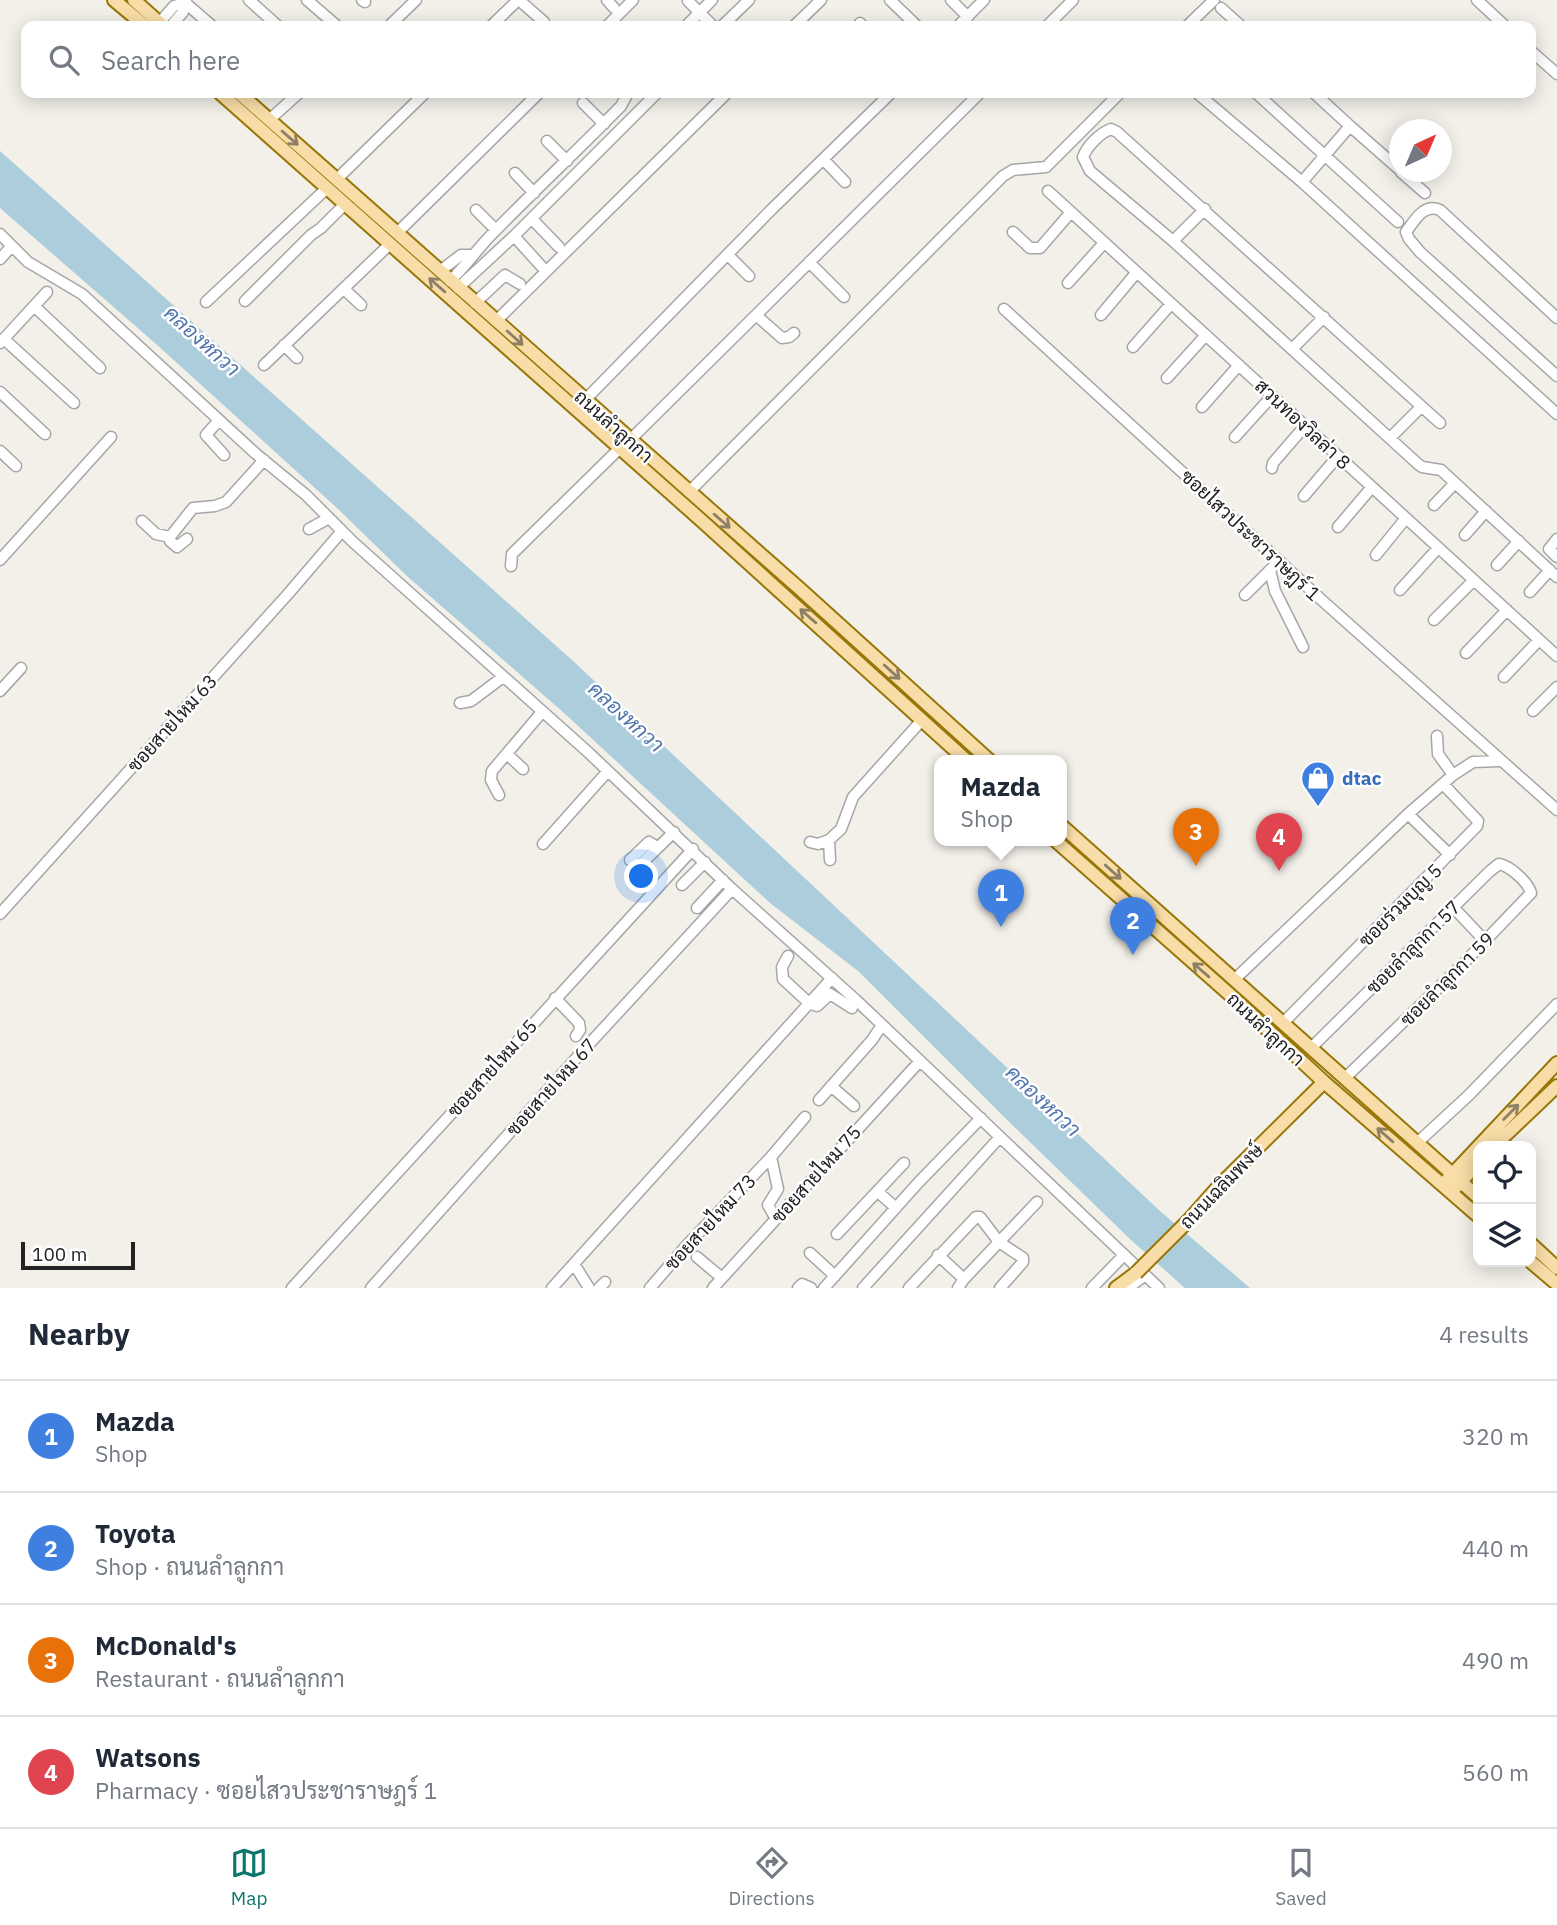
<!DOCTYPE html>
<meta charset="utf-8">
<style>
body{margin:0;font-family:"IBM Plex Sans",Sarabun,sans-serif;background:#f2f2f3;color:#1f2937}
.controls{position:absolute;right:21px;bottom:21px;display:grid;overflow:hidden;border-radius:14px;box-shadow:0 4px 18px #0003}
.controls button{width:63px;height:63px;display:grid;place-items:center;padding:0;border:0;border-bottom:2px solid #e0e1e3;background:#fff;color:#1f2937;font:35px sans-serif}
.compass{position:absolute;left:1389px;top:119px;width:63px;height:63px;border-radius:50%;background:#fff;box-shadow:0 4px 18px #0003;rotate:44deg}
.scale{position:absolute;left:21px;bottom:18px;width:114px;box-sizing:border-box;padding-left:7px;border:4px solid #222;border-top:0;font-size:19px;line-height:24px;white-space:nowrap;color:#222;-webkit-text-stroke:5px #fff;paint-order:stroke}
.you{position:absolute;left:642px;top:877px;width:24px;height:24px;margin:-18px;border:5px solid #fff;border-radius:50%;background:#1a73e8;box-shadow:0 0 0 10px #1a73e833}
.badge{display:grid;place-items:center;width:46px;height:46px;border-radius:50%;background:#0f766e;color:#fff;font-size:23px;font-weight:700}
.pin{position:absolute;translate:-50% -58px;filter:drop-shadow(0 2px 4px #0008)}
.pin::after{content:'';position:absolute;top:37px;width:24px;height:21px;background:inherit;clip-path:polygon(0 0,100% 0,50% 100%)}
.popup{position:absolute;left:934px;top:755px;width:133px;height:91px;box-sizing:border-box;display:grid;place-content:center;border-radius:14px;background:#fff;filter:drop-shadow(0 2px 5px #0005);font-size:23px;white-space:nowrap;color:#747a83}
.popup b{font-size:26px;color:#1f2937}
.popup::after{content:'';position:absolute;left:50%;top:100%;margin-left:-14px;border:14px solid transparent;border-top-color:#fff}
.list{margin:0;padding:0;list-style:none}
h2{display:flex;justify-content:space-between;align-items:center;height:91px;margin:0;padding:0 28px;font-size:30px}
h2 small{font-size:23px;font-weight:400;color:#747a83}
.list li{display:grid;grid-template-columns:46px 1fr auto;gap:21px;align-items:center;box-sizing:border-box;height:112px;padding:0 28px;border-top:2px solid #e0e1e3}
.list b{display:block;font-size:26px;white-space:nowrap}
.list p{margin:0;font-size:23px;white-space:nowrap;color:#747a83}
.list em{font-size:23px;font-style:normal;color:#747a83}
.icon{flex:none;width:38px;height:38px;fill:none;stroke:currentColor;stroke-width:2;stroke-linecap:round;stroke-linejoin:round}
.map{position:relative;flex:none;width:1557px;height:1288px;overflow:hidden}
.search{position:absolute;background:#fff;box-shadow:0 4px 18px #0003;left:21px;right:21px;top:21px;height:77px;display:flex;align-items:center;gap:18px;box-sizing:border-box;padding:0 24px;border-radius:14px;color:#747a83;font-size:26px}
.sheet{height:539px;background:#fff}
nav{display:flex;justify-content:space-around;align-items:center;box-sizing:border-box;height:98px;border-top:2px solid #e0e1e3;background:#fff;font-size:19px;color:#747a83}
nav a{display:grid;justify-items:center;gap:4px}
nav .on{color:#0f766e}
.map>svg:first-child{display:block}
.water{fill:#accddc}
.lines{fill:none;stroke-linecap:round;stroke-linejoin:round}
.minor-casing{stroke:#a6a6a6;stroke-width:13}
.major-casing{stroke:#987708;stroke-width:16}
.minor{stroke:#fff;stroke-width:10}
.major{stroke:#f8dda8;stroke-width:12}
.major-bridge-casing{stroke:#987708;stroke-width:16;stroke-linecap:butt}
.major-bridge{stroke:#f8dda8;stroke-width:12}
.oneway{stroke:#8d8065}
.labels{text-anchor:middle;stroke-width:5;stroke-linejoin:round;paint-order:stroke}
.street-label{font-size:19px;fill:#222;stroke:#fff}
.shop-label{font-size:19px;font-weight:bold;fill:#366cbe;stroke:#fff;text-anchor:start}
.water-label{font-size:21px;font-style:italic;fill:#5277ae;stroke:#fff}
</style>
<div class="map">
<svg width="1557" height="1288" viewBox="0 0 1557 1288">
<rect width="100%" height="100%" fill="#f2f0e9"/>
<path class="water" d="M 0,151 L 572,660 L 1160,1211 L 1250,1288 L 1185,1288 L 1131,1240 L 1000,1113 L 858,971 L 770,903 L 563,712 L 408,577 L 337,508 L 156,344 L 0,208 Z"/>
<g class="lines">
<g class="minor-casing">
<path id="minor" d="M 182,0 L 212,26
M 249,0 L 278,26
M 307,0 L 337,26
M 362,0 L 365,2
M 519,0 L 544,22
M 607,0 L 614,8
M 890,0 L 917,26
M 951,0 L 968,17
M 1477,0 L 1505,26
M 688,1 L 713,26
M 1221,8 L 1241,26
M 159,23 L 174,6 L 182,4 L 186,0
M 860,23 L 863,26
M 171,26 L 183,12 L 182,4
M 389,26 L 416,0
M 491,26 L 518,0
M 607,26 L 633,0
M 686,26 L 712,0
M 722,26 L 749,0
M 794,26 L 821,0
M 958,26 L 984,0
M 1047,26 L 1073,0
M 1187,26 L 1214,0
M 1531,51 L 1557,74
M 1197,93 L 1302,182 L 1557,414
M 1256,93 L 1398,222
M 583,103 L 604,124
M 269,120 L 299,93
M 1350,126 L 1400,170
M 547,141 L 567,161
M 823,159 L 845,182
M 1401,172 L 1425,193
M 515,173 L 534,193
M 337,179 L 425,93
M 1302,182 L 1350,126 L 1314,93
M 1048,191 L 1557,656
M 476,210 L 496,230
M 532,219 L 559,247
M 1013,232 L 1030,248 L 1040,248 L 1071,212
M 397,233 L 539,93
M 0,234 L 28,262 L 82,294 L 255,453 L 306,495 L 353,542 L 589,753 L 732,889 L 856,1000 L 1159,1288
M 514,236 L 542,267
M 1173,241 L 1205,209
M 728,255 L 749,276
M 0,259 L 11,247
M 809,262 L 844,297
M 440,271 L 461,255 L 471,255
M 450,281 C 467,265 477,249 493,233 C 535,190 579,149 621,106 L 628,93
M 1068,283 L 1104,243
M 458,288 L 514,236 L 657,93
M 344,289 L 361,305
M 245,301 L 311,235 L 321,228 L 345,204
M 206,302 L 327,188
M 475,303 L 505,275 L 520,284
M 34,306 L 100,368
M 1004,309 L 1325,603 L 1557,810
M 756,315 L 782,338 L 789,337 L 794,333
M 1101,315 L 1137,272
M 1557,318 L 1440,210 C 1424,203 1415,220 1406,232 L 1409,239 L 1420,252 L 1557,376
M 496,321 L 727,93
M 4,339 L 74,403
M 0,343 L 47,292
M 284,345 L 297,358
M 1133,347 L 1171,304
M 1292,349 L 1324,317
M 264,365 L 390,244
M 1167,378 L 1206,335
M 0,392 L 45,434
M 585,400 L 772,209 L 891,93
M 1202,407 L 1239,365
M 219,420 L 206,435 L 224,455
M 1440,423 L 1117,132 L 1111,129 C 1100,133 1087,146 1083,157 L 1090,171 L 1173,241 L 1418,464 L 1422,467 L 1441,470 L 1557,577
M 1235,437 L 1272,396
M 1390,438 L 1421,407
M 630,440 L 980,93
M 0,451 L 16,466
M 1272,468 L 1273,463 L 1305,426
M 689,492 L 1003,176 L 1013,170 L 1046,167 L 1120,93
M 1304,496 L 1338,456
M 1434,505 L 1455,483
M 142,521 L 156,534 L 170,537
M 1338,527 L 1372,487
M 309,529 L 329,518
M 1465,535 L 1486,511
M 187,539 L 177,547 L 170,541 L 170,537 L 193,508 L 215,506 L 226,502 L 264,460
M 1557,539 L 1549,549 L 1557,557
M 1376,555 L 1406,518
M 0,560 L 111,437
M 1279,561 L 1270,570 L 1275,591 L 1303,647
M 1497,565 L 1519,541
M 511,566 L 512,554 L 620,448
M 1400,590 L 1438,548
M 1530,592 L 1550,570
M 1245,595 L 1270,570
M 1434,620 L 1474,580
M 1466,653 L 1507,610
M 1504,677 L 1539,640
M 0,691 L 21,668
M 460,703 L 471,701 L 503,677
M 1533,711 L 1557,687
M 1437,736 L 1438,754 L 1453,775
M 507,754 L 523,769
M 499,795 L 491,780 L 492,771 L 542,712
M 1408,814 L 1450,855
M 810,842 L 818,844 L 829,840
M 543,844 L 608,771
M 630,860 L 649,842 L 657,847
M 830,860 L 829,840 L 841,829 L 853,797 L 922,720
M 640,865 L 674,832
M 682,885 L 705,862
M 1453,907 L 1485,941
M 697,908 L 723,880
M 0,914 L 288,594 L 342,531
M 788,956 L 782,967 L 783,979 L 809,1003 L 817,1006 L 830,994 L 852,1008
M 1235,979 L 1408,814 L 1453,775 L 1473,762 L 1499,761
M 555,998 L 579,1023 L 580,1030 L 576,1036
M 1283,1023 L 1477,826 L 1478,821 L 1443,784
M 1311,1048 L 1490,871 L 1499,864 C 1510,866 1528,882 1531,893 L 1460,967 L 1345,1078
M 831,1086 L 854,1106
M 819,1100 L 872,1040 L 882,1025
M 1417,1143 L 1469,1095 L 1557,1004
M 878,1192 L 896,1208
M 776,1219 L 768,1205 L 778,1189 L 771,1157 L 805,1117
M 837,1234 L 904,1163
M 810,1253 L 835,1276
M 938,1255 L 964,1279 L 958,1288
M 697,1257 L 722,1278
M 574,1264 L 589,1288
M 964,1279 L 1037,1202
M 292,1288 L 693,849
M 371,1288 L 579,1055 L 732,889
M 552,1288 L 832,978
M 599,1288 L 605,1282
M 650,1288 L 687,1245 L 771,1157
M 713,1288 L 920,1061
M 798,1288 L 802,1284 L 811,1288
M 824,1288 L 918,1183 L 981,1118
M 863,1288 L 1000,1137
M 909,1288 L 976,1217 L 980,1217 L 999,1242 L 1023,1258 L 1023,1262 L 1000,1288
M 1092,1288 L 1123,1256
M 1128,1288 L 1144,1276"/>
</g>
<g class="major-casing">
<path id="major" d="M 114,0 L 145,26
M 134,0 L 163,26
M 220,93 L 702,521 L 967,761
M 239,93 L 800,589 L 990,761
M 1062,826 L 1478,1197
M 1056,841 L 1228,993 L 1324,1082 L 1478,1216
M 1494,1146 L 1557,1086
M 1447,1180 L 1557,1063
M 1457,1186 L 1478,1163
M 1188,1221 L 1218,1187 L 1324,1082
M 1531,1244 L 1557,1268
M 1531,1262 L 1557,1284
M 1116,1288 L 1136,1273"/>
</g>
<use href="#minor" class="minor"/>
<use href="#major" class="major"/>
<g class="major-bridge-casing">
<path id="major-bridge" d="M 1136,1273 L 1188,1221"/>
</g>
<use href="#major-bridge" class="major-bridge"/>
</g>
<defs><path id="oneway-shaft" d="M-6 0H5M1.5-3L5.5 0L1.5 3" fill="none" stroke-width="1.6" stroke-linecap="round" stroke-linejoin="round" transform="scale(1.75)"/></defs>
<g class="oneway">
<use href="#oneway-shaft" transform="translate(290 138) rotate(41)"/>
<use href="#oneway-shaft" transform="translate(437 285) rotate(-139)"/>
<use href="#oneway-shaft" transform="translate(515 338) rotate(42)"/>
<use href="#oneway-shaft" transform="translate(722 521) rotate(41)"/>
<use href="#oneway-shaft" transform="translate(808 616) rotate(-139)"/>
<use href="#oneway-shaft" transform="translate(892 672) rotate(42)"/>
<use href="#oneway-shaft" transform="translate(1113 872) rotate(42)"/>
<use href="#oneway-shaft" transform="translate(1201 970) rotate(-139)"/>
<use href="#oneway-shaft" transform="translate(1511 1112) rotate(-45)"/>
<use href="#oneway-shaft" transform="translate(1385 1135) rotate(-139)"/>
</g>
<defs>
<g id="shop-pin" transform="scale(1.75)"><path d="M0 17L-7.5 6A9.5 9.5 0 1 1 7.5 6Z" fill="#3f7fe0" stroke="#fff"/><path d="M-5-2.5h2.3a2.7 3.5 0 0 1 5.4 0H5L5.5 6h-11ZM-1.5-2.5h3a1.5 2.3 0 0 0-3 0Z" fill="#fff"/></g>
</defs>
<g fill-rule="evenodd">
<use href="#shop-pin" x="1318" y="778"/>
</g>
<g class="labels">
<g class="street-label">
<text transform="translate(1303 424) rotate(43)" y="7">สวนทองวิลล่า 8</text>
<text transform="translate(614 426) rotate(42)" y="7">ถนนลำลูกกา</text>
<text transform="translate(1251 535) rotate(43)" y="7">ซอยไสวประชาราษฎร์ 1</text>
<text transform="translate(172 723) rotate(-48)" y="7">ซอยสายไหม 63</text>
<text transform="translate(1400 905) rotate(-45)" y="7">ซอยร่วมบุญ 5</text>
<text transform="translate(1413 947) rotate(-45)" y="7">ซอยลำลูกกา 57</text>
<text transform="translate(1447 979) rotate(-45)" y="7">ซอยลำลูกกา 59</text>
<text transform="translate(1266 1029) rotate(43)" y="7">ถนนลำลูกกา</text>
<text transform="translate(492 1068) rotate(-48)" y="7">ซอยสายไหม 65</text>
<text transform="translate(551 1087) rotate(-48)" y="7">ซอยสายไหม 67</text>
<text transform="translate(816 1174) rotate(-48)" y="7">ซอยสายไหม 75</text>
<text transform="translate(1221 1186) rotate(-46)" y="7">ถนนเฉลิมพงษ์</text>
<text transform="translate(710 1222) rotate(-47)" y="7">ซอยสายไหม 73</text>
</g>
<g class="shop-label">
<text x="1342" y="785">dtac</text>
</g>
<g class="water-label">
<text transform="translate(202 341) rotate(42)" y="7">คลองหกวา</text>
<text transform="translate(626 717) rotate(42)" y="7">คลองหกวา</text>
<text transform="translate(1043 1101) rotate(43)" y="7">คลองหกวา</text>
</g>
</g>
</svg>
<div class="controls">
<button><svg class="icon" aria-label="locate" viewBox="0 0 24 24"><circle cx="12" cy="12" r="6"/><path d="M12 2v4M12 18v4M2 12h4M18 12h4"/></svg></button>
<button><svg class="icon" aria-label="layers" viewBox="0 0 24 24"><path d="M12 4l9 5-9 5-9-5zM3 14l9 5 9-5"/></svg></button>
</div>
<svg class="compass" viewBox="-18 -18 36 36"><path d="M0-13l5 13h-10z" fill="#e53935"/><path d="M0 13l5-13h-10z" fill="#747a83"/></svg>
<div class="scale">100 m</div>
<div class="you"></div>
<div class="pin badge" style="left:1001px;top:927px;background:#3f7fe0">1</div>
<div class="popup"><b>Mazda</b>Shop</div>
<div class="pin badge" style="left:1133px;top:955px;background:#3f7fe0">2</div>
<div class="pin badge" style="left:1196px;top:866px;background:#e8710a">3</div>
<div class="pin badge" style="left:1279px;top:871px;background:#e0444e">4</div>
<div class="search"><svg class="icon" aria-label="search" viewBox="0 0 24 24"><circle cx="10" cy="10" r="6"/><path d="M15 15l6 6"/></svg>Search here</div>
</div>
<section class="sheet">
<h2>Nearby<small>4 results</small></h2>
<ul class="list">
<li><span class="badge" style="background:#3f7fe0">1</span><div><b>Mazda</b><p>Shop</p></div><em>320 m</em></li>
<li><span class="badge" style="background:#3f7fe0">2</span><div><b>Toyota</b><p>Shop · ถนนลำลูกกา</p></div><em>440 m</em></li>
<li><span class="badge" style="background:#e8710a">3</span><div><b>McDonald's</b><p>Restaurant · ถนนลำลูกกา</p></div><em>490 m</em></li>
<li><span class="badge" style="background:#e0444e">4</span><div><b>Watsons</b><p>Pharmacy · ซอยไสวประชาราษฎร์ 1</p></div><em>560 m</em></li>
</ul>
</section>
<nav>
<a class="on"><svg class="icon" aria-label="map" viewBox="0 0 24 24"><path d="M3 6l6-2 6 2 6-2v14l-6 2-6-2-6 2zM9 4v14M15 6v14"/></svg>Map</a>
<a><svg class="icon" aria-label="directions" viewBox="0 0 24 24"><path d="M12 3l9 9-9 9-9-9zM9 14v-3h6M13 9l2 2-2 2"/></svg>Directions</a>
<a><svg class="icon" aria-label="saved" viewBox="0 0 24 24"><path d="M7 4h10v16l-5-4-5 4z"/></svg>Saved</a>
</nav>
